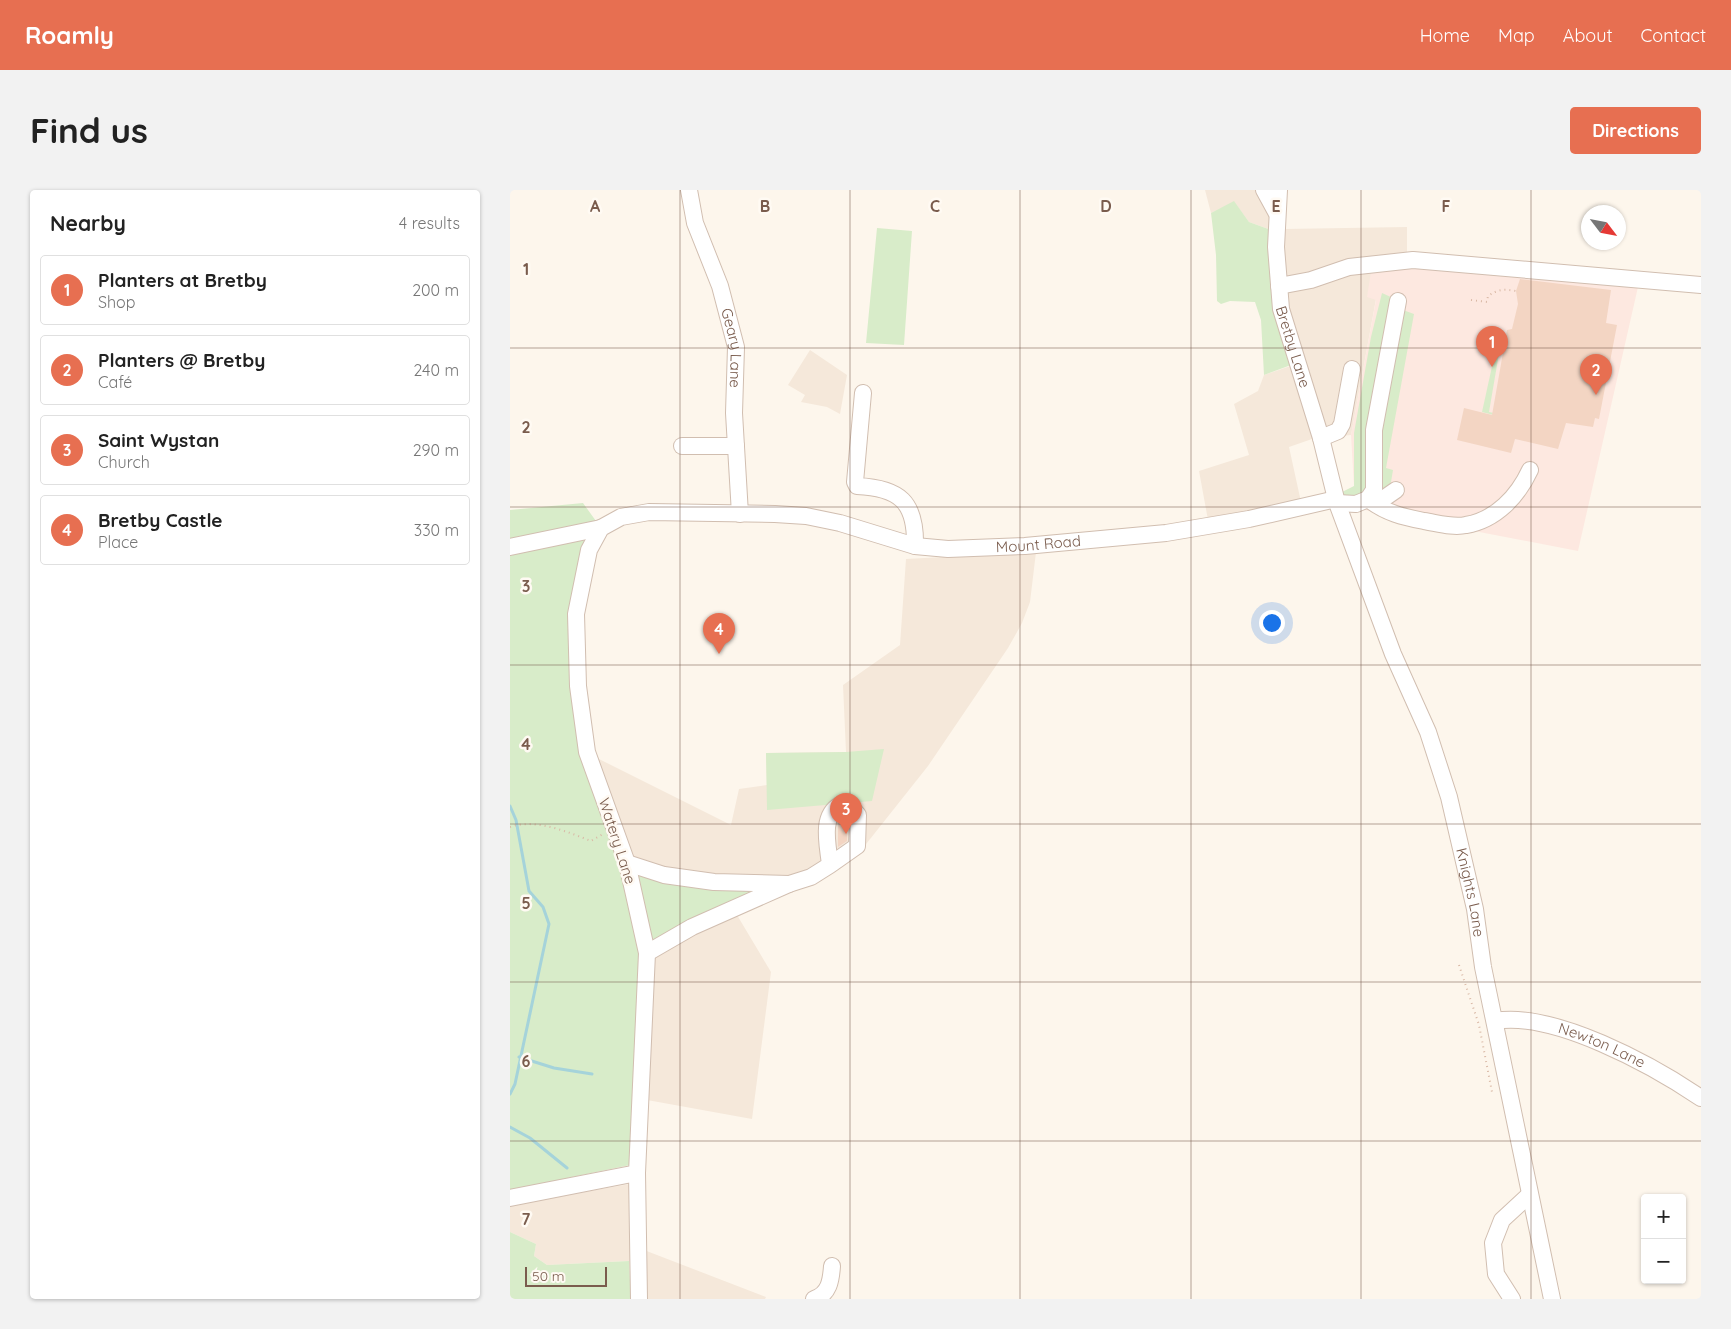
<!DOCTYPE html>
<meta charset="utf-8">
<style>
body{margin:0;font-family:Quicksand,sans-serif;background:#f2f2f2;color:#222}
.controls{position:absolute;right:15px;bottom:15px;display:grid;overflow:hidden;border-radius:5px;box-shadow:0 1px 4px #0004}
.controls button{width:45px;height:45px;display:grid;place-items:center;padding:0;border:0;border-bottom:1px solid #e0e0e0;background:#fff;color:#222;font:25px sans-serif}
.compass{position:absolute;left:1071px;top:15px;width:45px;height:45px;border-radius:50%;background:#fff;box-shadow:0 1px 4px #0004;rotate:122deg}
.scale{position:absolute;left:15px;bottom:12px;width:82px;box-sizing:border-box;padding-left:5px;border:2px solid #7a5c4d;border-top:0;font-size:14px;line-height:18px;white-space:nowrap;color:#7a5c4d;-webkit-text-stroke:4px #fffaf3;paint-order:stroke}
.you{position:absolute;left:761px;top:432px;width:18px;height:18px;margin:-12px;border:4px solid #fff;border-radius:50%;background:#1a73e8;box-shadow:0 0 0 8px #1a73e833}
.badge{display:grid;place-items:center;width:32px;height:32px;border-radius:50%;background:#e76f51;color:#fff;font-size:16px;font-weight:700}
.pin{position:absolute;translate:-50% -41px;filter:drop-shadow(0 1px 2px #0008)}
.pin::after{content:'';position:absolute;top:26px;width:18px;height:15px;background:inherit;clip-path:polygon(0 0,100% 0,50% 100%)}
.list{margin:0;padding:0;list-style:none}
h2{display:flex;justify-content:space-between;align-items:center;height:65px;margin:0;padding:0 20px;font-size:21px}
h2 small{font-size:16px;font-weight:400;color:#767676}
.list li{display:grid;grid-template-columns:32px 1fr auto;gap:15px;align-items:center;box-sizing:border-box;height:70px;margin:0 10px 10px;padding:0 10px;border:1px solid #e0e0e0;border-radius:5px}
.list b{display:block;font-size:19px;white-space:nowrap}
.list p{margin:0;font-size:16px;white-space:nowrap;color:#767676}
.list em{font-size:16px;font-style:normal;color:#767676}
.map{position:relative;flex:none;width:1191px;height:1109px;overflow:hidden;border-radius:5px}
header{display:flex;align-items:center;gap:30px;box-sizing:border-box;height:70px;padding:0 25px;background:#e76f51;color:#fff}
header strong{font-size:24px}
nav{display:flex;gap:28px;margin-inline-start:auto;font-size:18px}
.intro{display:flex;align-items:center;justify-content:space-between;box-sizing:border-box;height:120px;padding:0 30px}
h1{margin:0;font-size:35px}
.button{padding:12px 22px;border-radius:5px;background:#e76f51;color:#fff;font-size:18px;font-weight:700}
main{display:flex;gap:30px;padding:0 30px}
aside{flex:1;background:#fff;border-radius:5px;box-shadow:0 1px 4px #0004}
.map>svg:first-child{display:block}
.residential{fill:#f5e8da}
.commercial{fill:#fde8e0}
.green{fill:#d8ecc9}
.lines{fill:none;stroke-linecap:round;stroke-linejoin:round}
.stream{stroke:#a5d3da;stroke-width:3}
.building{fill:#f3d5c3}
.minor-casing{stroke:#d1beb0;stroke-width:18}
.path{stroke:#d9b8a5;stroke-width:2;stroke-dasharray:1 4;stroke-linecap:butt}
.minor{stroke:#fff;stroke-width:16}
.grid{fill:none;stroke:#7a5c4d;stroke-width:1;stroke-opacity:0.55}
.labels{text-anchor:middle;stroke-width:5;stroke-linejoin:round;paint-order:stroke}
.street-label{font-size:15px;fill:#7a5c4d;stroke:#fffaf3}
.grid-label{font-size:16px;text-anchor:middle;font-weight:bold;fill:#7a5c4d;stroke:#fffaf3;stroke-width:5;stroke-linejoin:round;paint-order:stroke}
</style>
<header>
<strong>Roamly</strong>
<nav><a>Home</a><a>Map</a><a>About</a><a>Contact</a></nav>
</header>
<div class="intro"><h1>Find us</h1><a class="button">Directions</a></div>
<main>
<aside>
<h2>Nearby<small>4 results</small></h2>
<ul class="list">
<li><span class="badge">1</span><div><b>Planters at Bretby</b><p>Shop</p></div><em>200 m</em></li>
<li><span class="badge">2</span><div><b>Planters @ Bretby</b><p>Café</p></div><em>240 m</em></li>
<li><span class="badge">3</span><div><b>Saint Wystan</b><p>Church</p></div><em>290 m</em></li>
<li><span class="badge">4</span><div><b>Bretby Castle</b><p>Place</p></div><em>330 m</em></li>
</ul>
</aside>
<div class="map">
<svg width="1191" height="1109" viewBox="0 0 1191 1109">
<rect width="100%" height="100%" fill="#fdf6ec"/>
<path class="residential" d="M 695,0 L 765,0 L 761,40 L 739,32 L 724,12 L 701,23 Z
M 897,37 L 897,64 L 866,109 L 841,245 L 802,249 L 779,257 L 791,312 L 698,330 L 689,281 L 739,265 L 724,214 L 748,201 L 754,185 L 792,172 L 775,106 L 774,39 Z
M 300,160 L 337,185 L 330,224 L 317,217 L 291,212 L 295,205 L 278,195 Z
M 526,362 L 520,412 L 512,433 L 498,458 L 418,576 L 349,663 L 224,720 L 261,782 L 242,929 L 137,910 L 87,568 L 221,635 L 229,599 L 257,595 L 256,563 L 336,562 L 333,495 L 390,455 L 396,369 Z
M 120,994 L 121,1055 L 256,1107 L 255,1109 L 121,1109 L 119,1071 L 37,1075 L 24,1066 L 26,1054 L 0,1042 L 0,1015 Z"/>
<path class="commercial" d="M 885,76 L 1128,97 L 1068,361 L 850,319 L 844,296 L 841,245 L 866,110 L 857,107 L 861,82 Z"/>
<path class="green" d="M 724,11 L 739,32 L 761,40 C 758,89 765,129 781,175 L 754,185 L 751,130 L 745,112 L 720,111 L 711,114 L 707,111 L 706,65 L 701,23 Z
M 367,38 L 402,41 L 394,155 L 356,153 Z
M 872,103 L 883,108 L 858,298 L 851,305 L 837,307 L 830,303 L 844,296 L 844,243 L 861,147 Z
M 893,120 L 904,124 L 876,278 L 883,280 L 881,292 L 872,305 L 867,261 Z
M 990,140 L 993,140 L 979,222 L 1051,237 L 1053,243 L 972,222 Z
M 73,313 L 91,338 L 0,357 L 0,320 Z
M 71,344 L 77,354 L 63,495 L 76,582 L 108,671 L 132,774 L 120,975 L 0,1000 L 0,366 Z
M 374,559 L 362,611 L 257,620 L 256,563 L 336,562 Z
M 126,679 L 238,698 L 240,705 L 142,756 Z
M 0,1042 L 26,1054 L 24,1066 L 37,1075 L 119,1071 L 121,1109 L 0,1109 Z"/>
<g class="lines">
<path class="stream" d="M 0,616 L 6,630 L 19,701 L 33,717 L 39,734 L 5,894 L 0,904
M 9,867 L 44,878 L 82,884
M 0,937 L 20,948 L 57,978"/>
</g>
<path class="building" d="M 1010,89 L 1101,100 L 1096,133 L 1107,135 L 1089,229 L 1085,228 L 1083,237 L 1056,233 L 1048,259 L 1005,249 L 1001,263 L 947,250 L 954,218 L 982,225 L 997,140 L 1002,139 L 1008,114 L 1006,101 Z
M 331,628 L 338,629 L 337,651 L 328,657 L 328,634 Z"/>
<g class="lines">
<g class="minor-casing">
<g id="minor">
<path id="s1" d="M 179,0 L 185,33 L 210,96 L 226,157 L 224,223 L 230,324"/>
<path d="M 754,0 L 766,22"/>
<path id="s2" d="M 769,0 L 766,57 L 771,119 L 811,248 L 827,313 L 883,464 L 918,542 L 939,607 L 965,719 L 973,777 L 1042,1109"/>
<path d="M 769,96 L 801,90 L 839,77 L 903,70 L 1191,95"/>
<path d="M 353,203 L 345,292 L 347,296 C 390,298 406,312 405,356"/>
<path d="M 811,248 L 828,241 L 832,234 L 842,179"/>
<path d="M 172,256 L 226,256"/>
<path d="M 858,309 C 876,323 893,327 914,331 C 927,333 943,338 956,335 C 986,330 1008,306 1020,280"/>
<path d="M 858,309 L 873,309 L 886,300"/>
<path d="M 827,313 L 846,314 L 858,309 L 864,300 L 864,240 L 888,111"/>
<path d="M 0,357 L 91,338"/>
<path d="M 117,673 L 154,685 L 204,692 L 279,694 L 182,737 L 137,763"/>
<path d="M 279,694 L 301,687 L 320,675 C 318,655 310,626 330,615 L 340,616 L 348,625 L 347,656 L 320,675"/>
<path id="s3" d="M 985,831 C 1044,821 1142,875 1191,908"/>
<path d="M 127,983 L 129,1109"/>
<path id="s4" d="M 0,1008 L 127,983 L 137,763 L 117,673 L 77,562 L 68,496 L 66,424 L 79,360 L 91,338 L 111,327 L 139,322 L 265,324 L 296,326 L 330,333 L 405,356 L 438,359 L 515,356 L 656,343 L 739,329 L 826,309"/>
<path d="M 304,1109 C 319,1104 321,1091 322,1076"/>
<path d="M 1002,1109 L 986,1084 L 983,1053 L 992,1030 L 1019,1005"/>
</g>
</g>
<path class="path" d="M 961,110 L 977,112 L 978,106 C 988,99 995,99 1006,101
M 0,637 C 25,628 58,642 81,651 L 93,644
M 949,775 L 969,835 L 982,902"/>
<use href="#minor" class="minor"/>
</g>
<path class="grid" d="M 170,0 L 170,1109M 340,0 L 340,1109M 510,0 L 510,1109M 681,0 L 681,1109M 851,0 L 851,1109M 1021,0 L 1021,1109M 0,158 L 1191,158M 0,317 L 1191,317M 0,475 L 1191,475M 0,634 L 1191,634M 0,792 L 1191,792M 0,951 L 1191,951"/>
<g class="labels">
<g class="street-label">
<text dy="5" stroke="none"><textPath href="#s2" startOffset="159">Bretby Lane</textPath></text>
<text dy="5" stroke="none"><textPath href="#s1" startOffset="165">Geary Lane</textPath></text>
<text dy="5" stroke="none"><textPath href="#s4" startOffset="1234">Mount Road</textPath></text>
<text transform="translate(107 651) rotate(72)" y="5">Watery Lane</text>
<text dy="5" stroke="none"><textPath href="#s2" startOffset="734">Knights Lane</textPath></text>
<text dy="5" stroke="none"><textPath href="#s3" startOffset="111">Newton Lane</textPath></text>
</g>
</g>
<g class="grid-label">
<text x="85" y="22">A</text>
<text x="255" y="22">B</text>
<text x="425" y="22">C</text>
<text x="596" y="22">D</text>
<text x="766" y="22">E</text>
<text x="936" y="22">F</text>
<text x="16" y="85">1</text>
<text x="16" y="243">2</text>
<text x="16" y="402">3</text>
<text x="16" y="560">4</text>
<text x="16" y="719">5</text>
<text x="16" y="877">6</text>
<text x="16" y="1035">7</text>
</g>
</svg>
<div class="controls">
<button>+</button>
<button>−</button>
</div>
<svg class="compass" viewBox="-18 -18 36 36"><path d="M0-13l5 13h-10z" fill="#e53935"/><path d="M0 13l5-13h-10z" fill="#767676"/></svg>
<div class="scale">50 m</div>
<div class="you"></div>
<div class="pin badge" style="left:982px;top:177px">1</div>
<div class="pin badge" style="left:1086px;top:205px">2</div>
<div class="pin badge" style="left:336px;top:644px">3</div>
<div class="pin badge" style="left:209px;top:464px">4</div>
</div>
</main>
